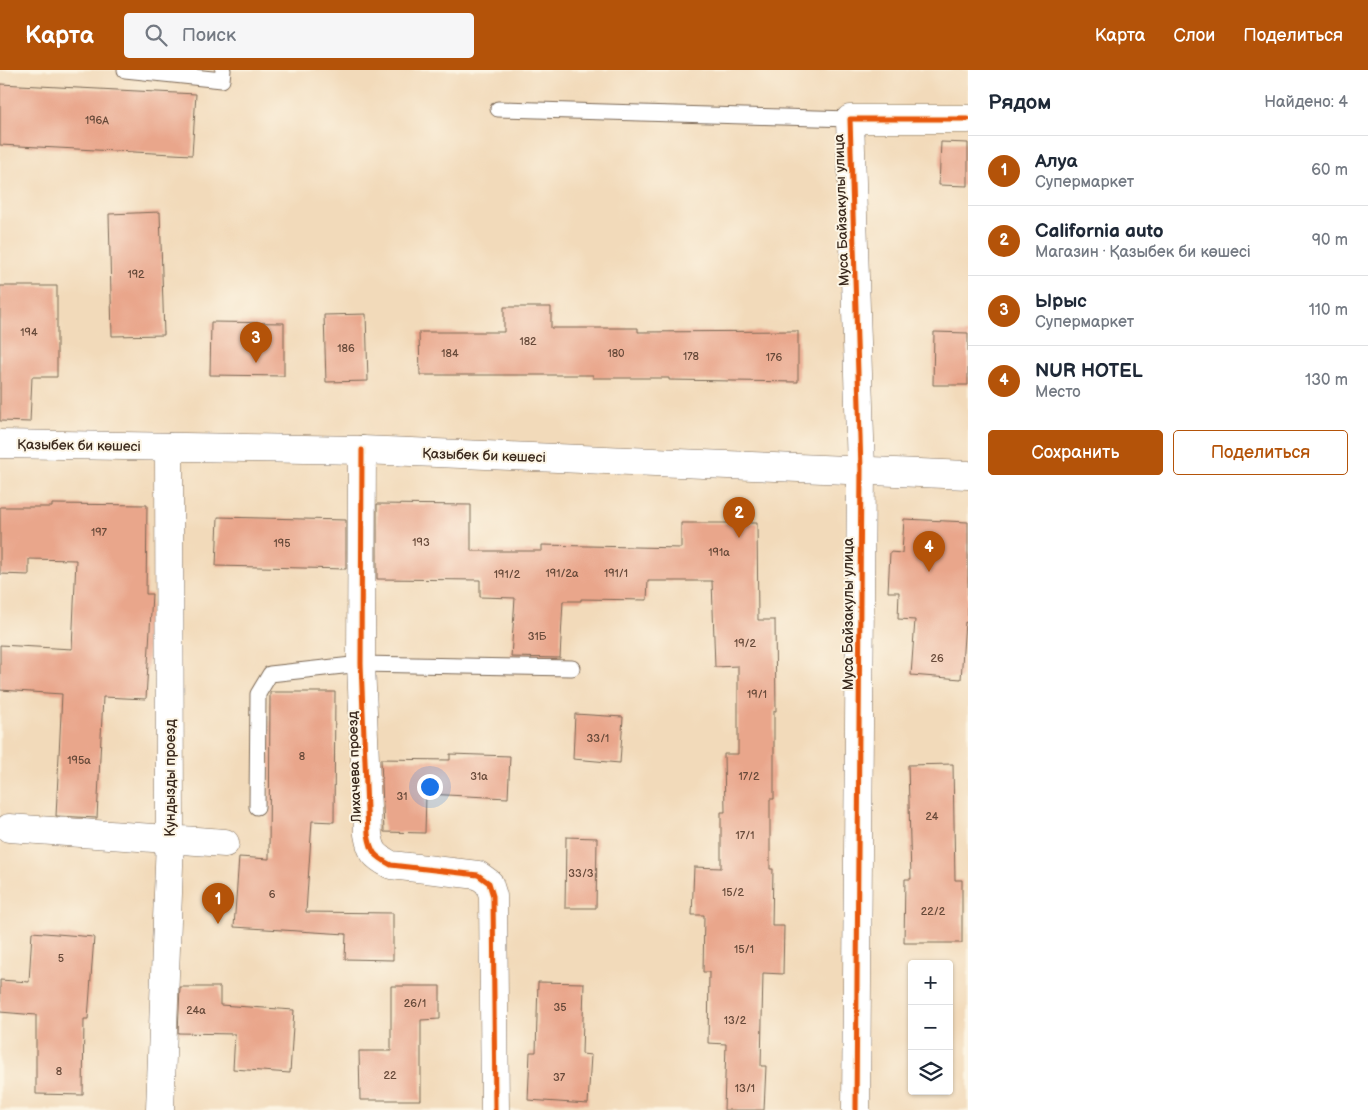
<!DOCTYPE html>
<html lang="ru">
<meta charset="utf-8">
<style>
body{margin:0;font-family:"Balsamiq Sans",sans-serif;background:#f6f6f7;color:#1f2937}
.controls{position:absolute;right:15px;bottom:15px;display:grid;overflow:hidden;border-radius:5px;box-shadow:0 1px 4px #0004}
.controls button{width:45px;height:45px;display:grid;place-items:center;padding:0;border:0;border-bottom:1px solid #e0e1e3;background:#fff;color:#1f2937;font:25px sans-serif}
.you{position:absolute;left:429px;top:716px;width:18px;height:18px;margin:-12px;border:4px solid #fff;border-radius:50%;background:#1a73e8;box-shadow:0 0 0 8px #1a73e833}
.badge{display:grid;place-items:center;width:32px;height:32px;border-radius:50%;background:#b45309;color:#fff;font-size:16px;font-weight:700}
.pin{position:absolute;translate:-50% -41px;filter:drop-shadow(0 1px 2px #0008)}
.pin::after{content:'';position:absolute;top:26px;width:18px;height:15px;background:inherit;clip-path:polygon(0 0,100% 0,50% 100%)}
.list{margin:0;padding:0;list-style:none}
h2{display:flex;justify-content:space-between;align-items:center;height:65px;margin:0;padding:0 20px;font-size:21px}
h2 small{font-size:16px;font-weight:400;color:#747a83}
.list li{display:grid;grid-template-columns:32px 1fr auto;gap:15px;align-items:center;box-sizing:border-box;height:70px;padding:0 20px;border-top:1px solid #e0e1e3}
.list b{display:block;font-size:19px;white-space:nowrap}
.list p{margin:0;font-size:16px;white-space:nowrap;color:#747a83}
.list em{font-size:16px;font-style:normal;color:#747a83}
.actions{display:flex;gap:10px;padding:15px 20px}
.actions a{flex:1;padding:11px 0;border:1px solid #b45309;border-radius:5px;text-align:center;font-size:18px;color:#b45309}
.actions .main{background:#b45309;color:#fff}
.icon{flex:none;width:28px;height:28px;fill:none;stroke:currentColor;stroke-width:2;stroke-linecap:round;stroke-linejoin:round}
.map{position:relative;flex:none;width:968px;height:1040px;overflow:hidden}
header{display:flex;align-items:center;gap:30px;box-sizing:border-box;height:70px;padding:0 25px;background:#b45309;color:#fff}
header strong{font-size:24px}
nav{display:flex;gap:28px;margin-inline-start:auto;font-size:18px}
.search{width:350px;height:45px;background:#f6f6f7;display:flex;align-items:center;gap:12px;box-sizing:border-box;padding:0 18px;border-radius:5px;color:#747a83;font-size:19px}
main{display:flex}
aside{flex:1;background:#fff}
.map>svg:first-child{display:block}
.building{fill:#e9a68b}
.lines{fill:none;stroke-linecap:round;stroke-linejoin:round}
.service-casing{stroke:#7b6855;stroke-width:17}
.minor-casing{stroke:#7b6855;stroke-width:29}
.secondary-casing{stroke:#7b6855;stroke-width:29}
.service{stroke:#fff;stroke-width:15}
.minor{stroke:#fff;stroke-width:28}
.secondary{stroke:#fff;stroke-width:28}
.cycleway-casing{stroke:#fcf5e5;stroke-width:8}
.cycleway{stroke:#e8590c;stroke-width:5}
.labels{text-anchor:middle;stroke-width:4;stroke-linejoin:round;paint-order:stroke}
.number-label{font-size:11px;fill:#664939}
.street-label{font-size:14px;fill:#3b2a1e;stroke:#fcf5e5}
</style>
<header>
<strong>Карта</strong>
<div class="search"><svg class="icon" aria-label="search" viewBox="0 0 24 24"><circle cx="10" cy="10" r="6"/><path d="M15 15l6 6"/></svg>Поиск</div>
<nav><a>Карта</a><a>Слои</a><a>Поделиться</a></nav>
</header>
<main>
<div class="map">
<svg width="968" height="1040" viewBox="0 0 968 1040">
<rect width="100%" height="100%" fill="#fcf5e5"/>
<filter id="ink" filterUnits="userSpaceOnUse"><feTurbulence type="fractalNoise" baseFrequency=".02" numOctaves="2"/><feDisplacementMap in="SourceGraphic" scale="10" xChannelSelector="R" yChannelSelector="G"/><feConvolveMatrix kernelMatrix="1 2 1 2 8 2 1 2 1" color-interpolation-filters="sRGB"/></filter>
<filter id="wash" filterUnits="userSpaceOnUse"><feTurbulence type="fractalNoise" baseFrequency=".0096" numOctaves="4" result="noise"/><feDisplacementMap in="SourceGraphic" scale="20" xChannelSelector="R" yChannelSelector="G"/><feGaussianBlur stdDeviation="1.12" result="paint"/><feColorMatrix in="noise" values="0 0 0 0 0 0 0 0 0 0 0 0 0 0 0 0 0 1.4 0 .05"/><feComposite in="paint" operator="in"/></filter>
<g filter="url(#wash)">
<rect width="100%" height="100%" fill="#f2daba"/>
<g id="blocks">
<path class="building" d="M 0,14 L 196,24 L 192,85 L 0,75 Z
M 941,72 L 968,73 L 968,116 L 939,115 Z
M 160,142 L 164,265 L 112,266 L 109,144 Z
M 0,216 L 57,216 L 57,307 L 32,307 L 30,352 L 0,351 Z
M 504,237 L 551,237 L 551,258 L 638,258 L 638,262 L 798,261 L 798,312 L 669,310 L 669,308 L 593,308 L 593,305 L 420,305 L 419,262 L 504,262 Z
M 366,244 L 368,311 L 326,312 L 324,245 Z
M 211,252 L 284,253 L 284,306 L 210,305 Z
M 934,262 L 968,263 L 968,315 L 933,315 Z
M 52,434 L 147,435 L 146,524 L 152,524 L 146,629 L 103,627 L 97,748 L 56,746 L 62,624 L 0,620 L 0,575 L 72,579 L 76,490 L 29,489 L 29,505 L 0,504 L 0,437 L 52,437 Z
M 377,434 L 471,435 L 471,481 L 542,481 L 542,475 L 681,478 L 681,453 L 757,453 L 758,550 L 775,550 L 776,641 L 774,641 L 774,729 L 770,729 L 770,799 L 773,799 L 772,856 L 784,856 L 783,904 L 763,903 L 761,996 L 766,996 L 764,1040 L 724,1040 L 726,974 L 708,973 L 709,902 L 703,902 L 704,845 L 692,845 L 694,797 L 721,798 L 721,742 L 725,742 L 724,684 L 738,684 L 738,596 L 715,597 L 712,511 L 648,511 L 647,530 L 581,529 L 581,531 L 563,531 L 560,588 L 511,587 L 515,528 L 480,527 L 480,510 L 377,509 Z
M 218,447 L 346,450 L 346,499 L 216,496 Z
M 904,449 L 968,452 L 968,553 L 965,552 L 961,609 L 911,605 L 915,550 L 898,549 L 899,522 L 888,522 L 890,482 L 902,483 Z
M 270,622 L 335,622 L 334,752 L 312,751 L 306,842 L 393,843 L 393,890 L 345,889 L 346,864 L 234,857 L 239,787 L 269,789 Z
M 575,644 L 623,647 L 620,693 L 573,689 Z
M 450,684 L 510,686 L 508,728 L 426,724 L 425,763 L 384,762 L 381,689 L 450,690 Z
M 953,694 L 955,810 L 962,810 L 962,873 L 904,873 L 905,809 L 911,809 L 908,695 Z
M 566,767 L 597,768 L 596,838 L 565,838 Z
M 32,862 L 94,867 L 88,949 L 84,949 L 83,1025 L 36,1024 L 36,945 L 0,942 L 0,910 L 29,912 Z
M 538,912 L 584,913 L 582,984 L 591,985 L 588,1034 L 528,1030 L 530,982 L 536,982 Z
M 391,916 L 440,916 L 440,949 L 421,950 L 421,1030 L 360,1030 L 359,981 L 391,981 Z
M 180,917 L 220,917 L 220,935 L 294,940 L 290,1003 L 233,999 L 235,964 L 178,963 Z"/>
</g>
</g>
<g filter="url(#ink)">
<use href="#blocks" fill-opacity="0" stroke="#7b6855" stroke-width="1"/>
<g class="lines">
<g class="service-casing">
<path id="service" d="M 125,0 L 222,10 L 223,0
M 498,39 L 850,49
M 257,737 L 258,624 L 270,604 L 361,594 L 572,598"/>
</g>
<g class="minor-casing">
<path id="minor" d="M 362,380 L 361,594 L 368,764 C 371,782 374,786 391,795 L 478,805 L 489,813 L 493,826 L 495,1040
M 9,758 L 225,773
M 160,1040 L 170,769 L 169,377
M 856,1040 L 861,399 L 850,49 L 968,49"/>
</g>
<g class="secondary-casing">
<path id="secondary" d="M 0,374 L 362,380 L 968,405"/>
</g>
<use href="#service" class="service"/>
<use href="#minor" class="minor"/>
<use href="#secondary" class="secondary"/>
<g class="cycleway-casing">
<path id="cycleway" d="M 362,380 L 361,594 L 368,764 C 371,782 374,786 391,795 L 478,805 L 489,813 L 493,826 L 495,1040
M 856,1040 L 861,399 L 850,49 L 968,49"/>
</g>
<use href="#cycleway" class="cycleway"/>
</g>
</g>
<g class="labels">
<g class="number-label">
<text x="97" y="54">196А</text>
<text x="136" y="208">192</text>
<text x="29" y="266">194</text>
<text x="528" y="275">182</text>
<text x="346" y="282">186</text>
<text x="450" y="287">184</text>
<text x="616" y="287">180</text>
<text x="691" y="290">178</text>
<text x="774" y="291">176</text>
<text x="99" y="466">197</text>
<text x="421" y="476">193</text>
<text x="282" y="477">195</text>
<text x="719" y="486">191а</text>
<text x="562" y="507">191/2а</text>
<text x="616" y="507">191/1</text>
<text x="507" y="508">191/2</text>
<text x="537" y="570">31Б</text>
<text x="745" y="577">19/2</text>
<text x="937" y="592">26</text>
<text x="757" y="628">19/1</text>
<text x="598" y="672">33/1</text>
<text x="302" y="690">8</text>
<text x="79" y="694">195а</text>
<text x="479" y="710">31а</text>
<text x="749" y="710">17/2</text>
<text x="402" y="730">31</text>
<text x="932" y="750">24</text>
<text x="745" y="769">17/1</text>
<text x="581" y="807">33/3</text>
<text x="733" y="826">15/2</text>
<text x="272" y="828">6</text>
<text x="933" y="845">22/2</text>
<text x="744" y="883">15/1</text>
<text x="61" y="892">5</text>
<text x="415" y="937">26/1</text>
<text x="560" y="941">35</text>
<text x="196" y="944">24а</text>
<text x="735" y="954">13/2</text>
<text x="59" y="1005">8</text>
<text x="390" y="1009">22</text>
<text x="559" y="1011">37</text>
<text x="745" y="1022">13/1</text>
</g>
<g class="street-label">
<text transform="translate(841 140) rotate(-92)" y="5">Муса Байзакулы улица</text>
<text transform="translate(79 375) rotate(1)" y="5">Қазыбек би көшесі</text>
<text transform="translate(484 385) rotate(2)" y="5">Қазыбек би көшесі</text>
<text transform="translate(848 544) rotate(-90)" y="5">Муса Байзакулы улица</text>
<text transform="translate(354 697) rotate(-92)" y="5">Лихачева проезд</text>
<text transform="translate(170 708) rotate(-90)" y="5">Кундызды проезд</text>
</g>
</g>
</svg>
<div class="controls">
<button>+</button>
<button>−</button>
<button><svg class="icon" aria-label="layers" viewBox="0 0 24 24"><path d="M12 4l9 5-9 5-9-5zM3 14l9 5 9-5"/></svg></button>
</div>
<div class="you"></div>
<div class="pin badge" style="left:218px;top:854px">1</div>
<div class="pin badge" style="left:739px;top:468px">2</div>
<div class="pin badge" style="left:256px;top:293px">3</div>
<div class="pin badge" style="left:929px;top:502px">4</div>
</div>
<aside>
<h2>Рядом<small>Найдено: 4</small></h2>
<ul class="list">
<li><span class="badge">1</span><div><b>Алуа</b><p>Супермаркет</p></div><em>60 m</em></li>
<li><span class="badge">2</span><div><b>California auto</b><p>Магазин · Қазыбек би көшесі</p></div><em>90 m</em></li>
<li><span class="badge">3</span><div><b>Ырыс</b><p>Супермаркет</p></div><em>110 m</em></li>
<li><span class="badge">4</span><div><b>NUR HOTEL</b><p>Место</p></div><em>130 m</em></li>
</ul>
<div class="actions"><a class="main">Сохранить</a><a>Поделиться</a></div>
</aside>
</main>
